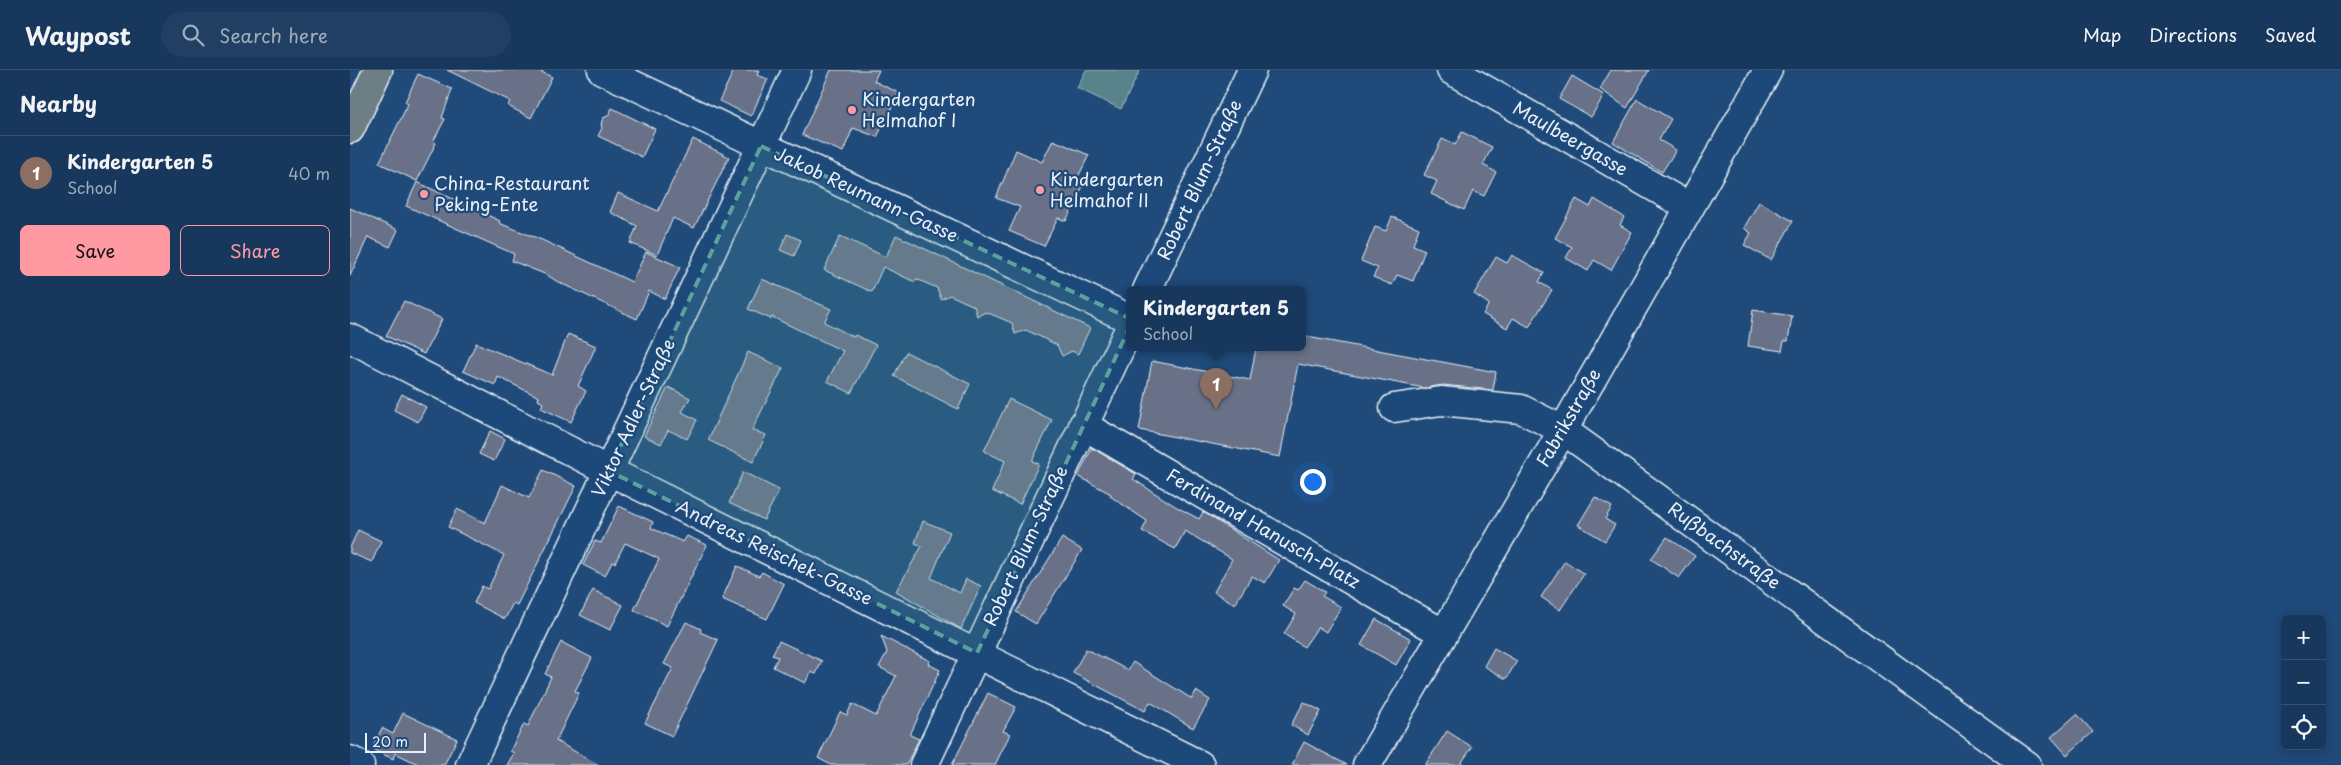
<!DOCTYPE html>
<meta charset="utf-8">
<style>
body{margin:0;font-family:"Playpen Sans",sans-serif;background:#203f62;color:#f1f3f6}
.controls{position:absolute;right:15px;bottom:15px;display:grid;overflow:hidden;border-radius:8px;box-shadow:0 2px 12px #0003}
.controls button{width:45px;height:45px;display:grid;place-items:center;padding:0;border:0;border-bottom:1px solid #365272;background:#17385c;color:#f1f3f6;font:25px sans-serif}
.scale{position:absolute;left:15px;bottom:12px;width:61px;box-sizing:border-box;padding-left:5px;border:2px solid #e8f1f8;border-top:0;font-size:14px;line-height:18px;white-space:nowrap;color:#e8f1f8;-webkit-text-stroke:4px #1f4a7a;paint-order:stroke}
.you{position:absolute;left:962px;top:411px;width:18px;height:18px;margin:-12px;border:4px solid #fff;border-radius:50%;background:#1a73e8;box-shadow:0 0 0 8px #1a73e833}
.badge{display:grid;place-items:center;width:32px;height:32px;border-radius:50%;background:#ff9aa2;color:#fff;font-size:16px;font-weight:700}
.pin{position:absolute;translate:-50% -41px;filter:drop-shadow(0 1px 2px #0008)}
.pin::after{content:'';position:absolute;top:26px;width:18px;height:15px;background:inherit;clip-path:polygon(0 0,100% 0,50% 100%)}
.popup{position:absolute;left:776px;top:216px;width:180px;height:65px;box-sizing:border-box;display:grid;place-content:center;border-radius:8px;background:#17385c;filter:drop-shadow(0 1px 4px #0005);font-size:16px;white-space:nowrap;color:#9eacbb}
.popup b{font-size:19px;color:#f1f3f6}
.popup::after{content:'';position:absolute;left:50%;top:100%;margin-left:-10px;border:10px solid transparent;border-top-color:#17385c}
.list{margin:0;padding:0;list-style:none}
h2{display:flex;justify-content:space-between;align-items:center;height:65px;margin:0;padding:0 20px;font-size:21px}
h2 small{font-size:16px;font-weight:400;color:#9eacbb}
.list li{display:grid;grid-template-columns:32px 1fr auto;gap:15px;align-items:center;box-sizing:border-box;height:75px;padding:0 20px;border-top:1px solid #365272}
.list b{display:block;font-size:19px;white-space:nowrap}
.list p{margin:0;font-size:16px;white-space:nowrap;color:#9eacbb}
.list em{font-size:16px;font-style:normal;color:#9eacbb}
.actions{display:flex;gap:10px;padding:15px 20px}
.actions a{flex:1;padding:11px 0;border:1px solid #ff9aa2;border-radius:8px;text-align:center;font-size:18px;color:#ff9aa2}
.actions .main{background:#ff9aa2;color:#111}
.icon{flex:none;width:28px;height:28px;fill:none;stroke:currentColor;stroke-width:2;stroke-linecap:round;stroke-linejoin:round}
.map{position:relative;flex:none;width:1991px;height:695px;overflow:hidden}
header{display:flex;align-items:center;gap:30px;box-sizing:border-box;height:70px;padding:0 25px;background:#17385c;border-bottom:1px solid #365272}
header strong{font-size:24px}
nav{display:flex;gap:28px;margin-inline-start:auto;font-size:18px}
.search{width:350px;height:45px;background:#203f62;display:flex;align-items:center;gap:12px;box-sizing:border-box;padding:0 18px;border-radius:28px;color:#9eacbb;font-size:19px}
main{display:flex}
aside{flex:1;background:#17385c}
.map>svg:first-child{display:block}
.green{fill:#58838a;stroke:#a0bac1}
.building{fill:#677187;stroke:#e8f1f8}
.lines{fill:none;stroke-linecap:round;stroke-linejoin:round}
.minor-casing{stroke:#e8f1f8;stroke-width:31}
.major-casing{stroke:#e8f1f8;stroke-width:31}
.minor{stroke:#1f4a7a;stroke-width:28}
.major{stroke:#6d7e84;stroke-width:28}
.marked{fill:#5ba19e;fill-opacity:0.2;stroke:#5ba19e;stroke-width:4;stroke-dasharray:10 6;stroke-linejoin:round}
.poi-dot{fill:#ff9aa2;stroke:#1f4a7a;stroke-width:2}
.labels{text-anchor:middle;stroke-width:4.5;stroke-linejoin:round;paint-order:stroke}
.poi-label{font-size:18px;fill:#e8f1f8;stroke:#1f4a7a;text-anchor:start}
.street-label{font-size:18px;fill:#e8f1f8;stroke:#1f4a7a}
</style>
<header>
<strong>Waypost</strong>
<div class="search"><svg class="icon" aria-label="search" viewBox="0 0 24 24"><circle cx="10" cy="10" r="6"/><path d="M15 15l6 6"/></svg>Search here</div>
<nav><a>Map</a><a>Directions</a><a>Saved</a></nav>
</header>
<main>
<aside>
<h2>Nearby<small></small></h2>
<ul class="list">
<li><span class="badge" style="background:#8d6e63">1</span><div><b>Kindergarten 5</b><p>School</p></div><em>40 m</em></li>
</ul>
<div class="actions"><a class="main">Save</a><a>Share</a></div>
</aside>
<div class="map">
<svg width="1991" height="695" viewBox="0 0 1991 695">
<rect width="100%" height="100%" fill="#1f4a7a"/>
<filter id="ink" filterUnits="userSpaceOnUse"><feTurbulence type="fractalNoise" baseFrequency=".02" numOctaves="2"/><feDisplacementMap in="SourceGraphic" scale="10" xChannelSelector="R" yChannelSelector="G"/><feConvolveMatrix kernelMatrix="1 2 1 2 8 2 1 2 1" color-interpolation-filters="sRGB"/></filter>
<g filter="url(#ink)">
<path class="green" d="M 736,0 L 790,0 L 771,39 L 727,18 Z"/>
<path class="building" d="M 97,0 L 187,0 L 202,7 L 181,48 L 158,36 L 160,31 Z
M 384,0 L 409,0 L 407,5 L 418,9 L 401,46 L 369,31 Z
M 481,0 L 529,0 L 524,11 L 549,23 L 527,67 L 503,58 L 493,82 L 452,65 Z
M 1261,0 L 1299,0 L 1277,38 L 1250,19 Z
M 68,4 L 102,19 L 92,48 L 95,49 L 83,72 L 86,73 L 67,111 L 29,93 L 58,34 L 55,32 Z
M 1222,6 L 1254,25 L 1241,47 L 1209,29 Z
M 1287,29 L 1321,49 L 1309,70 L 1326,80 L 1312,102 L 1263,72 Z
M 262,38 L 305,59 L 292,87 L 248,66 L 252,58 L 251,54 L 253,48 L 258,46 Z
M 1112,62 L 1142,77 L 1133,95 L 1146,102 L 1134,126 L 1123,121 L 1114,140 L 1081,124 L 1087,111 L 1074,105 L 1092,69 L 1105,75 Z
M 343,69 L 379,87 L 344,158 L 323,148 L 307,185 L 280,173 L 287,156 L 260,142 L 268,123 L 308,141 Z
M 703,70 L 739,85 L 727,109 L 735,112 L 716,151 L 708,148 L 694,176 L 659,161 L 670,137 L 646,128 L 666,80 L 692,92 Z
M 67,112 L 150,151 L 149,153 L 192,170 L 282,212 L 296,182 L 330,197 L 315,229 L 299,221 L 287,249 L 208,212 L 197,205 L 162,191 L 164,184 L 56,136 Z
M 1226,129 L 1240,137 L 1244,129 L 1274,147 L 1270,155 L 1282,162 L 1261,200 L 1244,190 L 1238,201 L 1216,188 L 1222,177 L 1205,168 Z
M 1409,132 L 1443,151 L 1421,190 L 1394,175 L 1401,163 L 1394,158 Z
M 0,138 L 48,160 L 40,177 L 18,167 L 0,206 Z
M 1042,147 L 1069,158 L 1063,175 L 1075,180 L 1063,211 L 1047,205 L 1042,215 L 1023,207 L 1028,198 L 1011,191 L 1025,157 L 1036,161 Z
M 437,164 L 451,170 L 444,186 L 430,180 Z
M 546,165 L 740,258 L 728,284 L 722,281 L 712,286 L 707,275 L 676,260 L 665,264 L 662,253 L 636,242 L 627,246 L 624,236 L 600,225 L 591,229 L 587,218 L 566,209 L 565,212 L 533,197 L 522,222 L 474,200 L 490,166 L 536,187 Z
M 1162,185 L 1194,203 L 1189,212 L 1202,220 L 1179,257 L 1163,248 L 1157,258 L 1133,244 L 1139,234 L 1124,224 L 1146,187 L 1157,193 Z
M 412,209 L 481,239 L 474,252 L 504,267 L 505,265 L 526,275 L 501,323 L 477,311 L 493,281 L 422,247 L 421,249 L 398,239 Z
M 54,231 L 92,249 L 74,284 L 36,266 Z
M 1403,240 L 1442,246 L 1438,271 L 1434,271 L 1432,281 L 1398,276 Z
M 218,264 L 246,276 L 228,316 L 236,321 L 221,352 L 191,338 L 193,333 L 188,330 L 189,327 L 148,307 L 145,315 L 113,301 L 126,273 L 202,305 Z
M 952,266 L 1146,302 L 1143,320 L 1093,315 L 1074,318 L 948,294 L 930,387 L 789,360 L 802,291 L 900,310 L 906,278 L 952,278 Z
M 398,282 L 433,298 L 402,360 L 416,365 L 403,392 L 358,370 Z
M 556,282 L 620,314 L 608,339 L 544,306 Z
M 318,317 L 340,328 L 332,342 L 347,350 L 337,369 L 318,360 L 311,374 L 294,366 Z
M 52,324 L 76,337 L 68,352 L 44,340 Z
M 659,329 L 702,350 L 682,391 L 689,394 L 670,434 L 642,421 L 655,391 L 634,381 Z
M 140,361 L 155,369 L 144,391 L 129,384 Z
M 742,378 L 786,404 L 783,409 L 825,436 L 849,449 L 853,442 L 929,490 L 915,513 L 902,506 L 885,534 L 864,522 L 882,489 L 835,461 L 825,479 L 792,461 L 797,451 L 760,426 L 761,424 L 728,406 Z
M 193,400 L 226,416 L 175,519 L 167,535 L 163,533 L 155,549 L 124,533 L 132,516 L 138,519 L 154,485 L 98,457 L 107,439 L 135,453 L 152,415 L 179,428 Z
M 393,402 L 429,420 L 414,450 L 379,433 Z
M 1245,427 L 1262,437 L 1255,449 L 1265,455 L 1255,471 L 1228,455 Z
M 269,436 L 303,452 L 301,458 L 333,472 L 337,466 L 357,475 L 317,556 L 284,540 L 309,489 L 275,473 L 265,493 L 262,492 L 255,506 L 233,495 L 245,471 L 251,473 Z
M 573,451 L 600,462 L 581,508 L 610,523 L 616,509 L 631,516 L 611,559 L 546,521 L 572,476 L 565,473 Z
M 8,460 L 31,471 L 22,492 L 0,483 L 0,478 Z
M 1317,467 L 1345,486 L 1329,508 L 1301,489 Z
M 712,468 L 732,480 L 686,554 L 666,542 Z
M 1215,491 L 1234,504 L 1210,540 L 1191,527 Z
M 387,496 L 409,506 L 412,502 L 434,514 L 417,549 L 372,529 Z
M 955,510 L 975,522 L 972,526 L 991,537 L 976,562 L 968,557 L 954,577 L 934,564 L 946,544 L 933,536 L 944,518 L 948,520 Z
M 243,520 L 273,535 L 260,560 L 230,545 Z
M 1026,549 L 1061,569 L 1046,595 L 1011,575 Z
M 336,552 L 351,559 L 350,562 L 368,570 L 322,666 L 295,653 L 323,598 L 314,594 Z
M 531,566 L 580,591 L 578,594 L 590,600 L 560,665 L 569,669 L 556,695 L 481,695 L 468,688 L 490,642 L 497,645 L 502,634 L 526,646 L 546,606 L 529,597 L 537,582 Z
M 429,571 L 472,591 L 466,604 L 461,602 L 455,613 L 423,597 L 428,587 L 422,585 Z
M 211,572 L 242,588 L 225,621 L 229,623 L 206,671 L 249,695 L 157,695 L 164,683 L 160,681 L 174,654 L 178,656 L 201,607 L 195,604 Z
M 1144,578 L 1167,591 L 1156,609 L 1134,596 Z
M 736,579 L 778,600 L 783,592 L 842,629 L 846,621 L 860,630 L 843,658 L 800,632 L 795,641 L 723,603 Z
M 638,623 L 666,637 L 653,661 L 660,664 L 645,695 L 602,695 Z
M 954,632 L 971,641 L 958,665 L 941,655 Z
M 53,643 L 107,669 L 94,695 L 70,695 L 45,683 L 43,689 L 22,679 L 32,658 L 43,664 Z
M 1727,644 L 1743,662 L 1717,685 L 1701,667 Z
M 1097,661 L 1122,677 L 1110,695 L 1075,695 Z
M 954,672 L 997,695 L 942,695 Z"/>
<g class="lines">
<g class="minor-casing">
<path id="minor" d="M 252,0 L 780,249
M 1101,0 L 1339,137
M 797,220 L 902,0
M 0,268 L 259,401 L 850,695
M 1044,338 L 1091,331 L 1171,339 L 1213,360 L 1677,695
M 733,355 L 1094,564
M 0,690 L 10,695
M 120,695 L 447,0
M 574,695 L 780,257
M 1017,695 L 1213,360 L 1418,0"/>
</g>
<g class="major-casing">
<path id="major" d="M 0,59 L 28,0"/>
</g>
<use href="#minor" class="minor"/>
<use href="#major" class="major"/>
</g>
</g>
<path class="marked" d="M 411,76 L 783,250 L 627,583 L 259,401 Z"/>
<g class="poi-dot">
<circle cx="502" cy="40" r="5"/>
<circle cx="690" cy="120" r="5"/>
<circle cx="74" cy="124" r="5"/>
</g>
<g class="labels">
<g class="poi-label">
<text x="512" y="36">Kindergarten<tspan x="512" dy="21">Helmahof I</tspan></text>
<text x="700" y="116">Kindergarten<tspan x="700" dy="21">Helmahof II</tspan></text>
<text x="84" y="120">China-Restaurant<tspan x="84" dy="21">Peking-Ente</tspan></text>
</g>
<g class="street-label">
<text transform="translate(1220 69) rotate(30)" y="6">Maulbeergasse</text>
<text transform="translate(850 110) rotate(-65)" y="6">Robert Blum-Straße</text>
<text transform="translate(516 125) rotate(25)" y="6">Jakob Reumann-Gasse</text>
<text transform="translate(284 348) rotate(-65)" y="6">Viktor Adler-Straße</text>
<text transform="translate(1219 348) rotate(-60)" y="6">Fabrikstraße</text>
<text transform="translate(913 459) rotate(30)" y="6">Ferdinand Hanusch-Platz</text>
<text transform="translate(676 476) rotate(-65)" y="6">Robert Blum-Straße</text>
<text transform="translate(1374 476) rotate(36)" y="6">Rußbachstraße</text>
<text transform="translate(424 483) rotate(26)" y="6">Andreas Reischek-Gasse</text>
</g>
</g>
</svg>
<div class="controls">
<button>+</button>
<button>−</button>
<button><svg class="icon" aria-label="locate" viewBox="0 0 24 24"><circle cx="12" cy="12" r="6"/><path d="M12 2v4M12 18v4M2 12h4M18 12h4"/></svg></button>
</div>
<div class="scale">20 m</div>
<div class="you"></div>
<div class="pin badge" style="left:866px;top:339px;background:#8d6e63">1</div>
<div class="popup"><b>Kindergarten 5</b>School</div>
</div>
</main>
